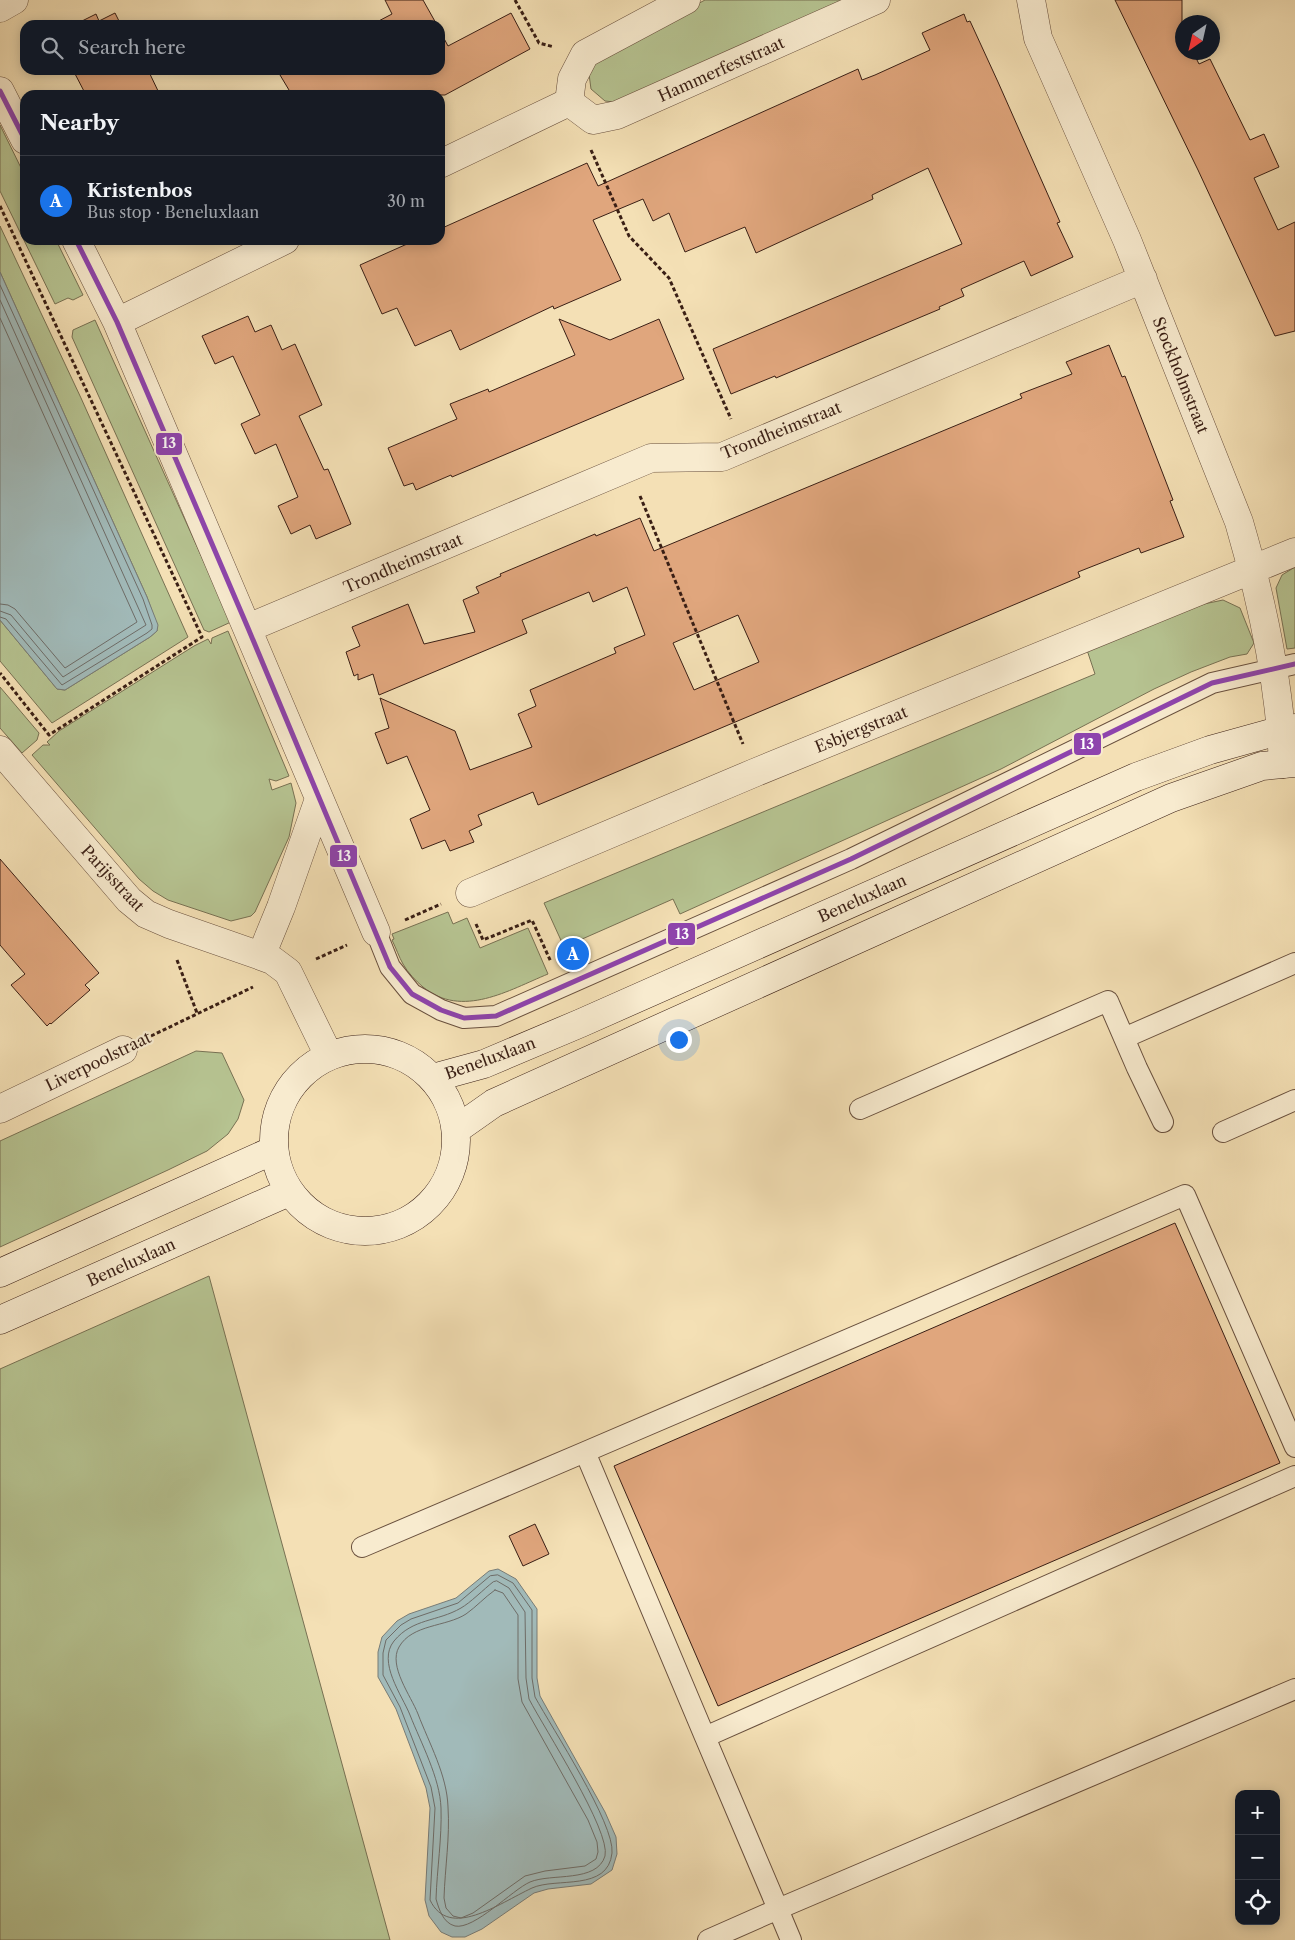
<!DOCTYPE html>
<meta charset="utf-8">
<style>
body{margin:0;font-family:"Libre Caslon Text",serif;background:#20242c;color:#f1f3f6}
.controls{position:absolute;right:15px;bottom:15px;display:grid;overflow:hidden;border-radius:10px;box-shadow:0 2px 12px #0003}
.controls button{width:45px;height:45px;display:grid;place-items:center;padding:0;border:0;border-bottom:1px solid #363941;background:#171b24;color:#f1f3f6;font:25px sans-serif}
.compass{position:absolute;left:1175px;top:15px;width:45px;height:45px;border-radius:50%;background:#171b24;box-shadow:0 2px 12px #0003;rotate:214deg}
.you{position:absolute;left:678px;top:1039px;width:18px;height:18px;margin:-12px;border:4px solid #fff;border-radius:50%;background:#1a73e8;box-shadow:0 0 0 8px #1a73e833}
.badge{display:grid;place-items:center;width:32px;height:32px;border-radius:50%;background:#1a73e8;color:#fff;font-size:16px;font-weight:700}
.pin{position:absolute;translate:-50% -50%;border:2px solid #fff;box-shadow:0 1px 5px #0006}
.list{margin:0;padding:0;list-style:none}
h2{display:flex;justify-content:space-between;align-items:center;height:65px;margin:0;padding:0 20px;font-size:21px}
h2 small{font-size:16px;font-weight:400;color:#9ea1a6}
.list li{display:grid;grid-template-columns:32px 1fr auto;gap:15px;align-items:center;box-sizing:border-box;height:90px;padding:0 20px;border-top:1px solid #363941}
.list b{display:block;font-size:19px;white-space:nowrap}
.list p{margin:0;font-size:16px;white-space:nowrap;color:#9ea1a6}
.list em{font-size:16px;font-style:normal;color:#9ea1a6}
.icon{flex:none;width:28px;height:28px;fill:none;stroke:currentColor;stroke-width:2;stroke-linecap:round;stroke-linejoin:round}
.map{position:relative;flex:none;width:1295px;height:1940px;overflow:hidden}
.search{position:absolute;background:#171b24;box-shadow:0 2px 12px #0003;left:20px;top:20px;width:425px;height:55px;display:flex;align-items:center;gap:12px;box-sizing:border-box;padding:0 18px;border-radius:15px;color:#9ea1a6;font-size:19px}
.panel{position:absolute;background:#171b24;box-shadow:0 2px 12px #0003;left:20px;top:90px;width:425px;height:155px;border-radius:15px}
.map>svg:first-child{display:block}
.green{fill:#b6c391;stroke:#787153}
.water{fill:#a1bab9;stroke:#787c77}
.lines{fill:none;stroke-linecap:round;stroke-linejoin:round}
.shore{stroke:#6e6c67;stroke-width:1}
.building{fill:#e0a67d;stroke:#3a1f15;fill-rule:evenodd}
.lane-casing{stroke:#684f3d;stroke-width:22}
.street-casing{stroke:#684f3d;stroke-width:29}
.secondary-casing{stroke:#3a1f15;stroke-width:29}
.path{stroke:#3a1f15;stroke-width:3;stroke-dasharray:4 2.5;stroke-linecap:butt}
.lane{stroke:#f8ebcf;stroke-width:20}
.street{stroke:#f8ebcf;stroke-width:28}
.secondary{stroke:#f8ebcf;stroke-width:28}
.bus-1-casing{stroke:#f8ebcf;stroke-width:9}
.bus-1{stroke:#8e44ad;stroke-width:5}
.labels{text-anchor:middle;stroke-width:4.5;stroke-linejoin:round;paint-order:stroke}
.street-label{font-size:16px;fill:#3a1f15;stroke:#f8ebcf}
.line-badge{stroke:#f8ebcf;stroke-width:2}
.badge-label{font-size:14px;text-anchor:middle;font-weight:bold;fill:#fff}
</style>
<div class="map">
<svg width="1295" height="1940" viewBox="0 0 1295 1940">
<rect width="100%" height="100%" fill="#f4e0b5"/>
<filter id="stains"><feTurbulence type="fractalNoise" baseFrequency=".004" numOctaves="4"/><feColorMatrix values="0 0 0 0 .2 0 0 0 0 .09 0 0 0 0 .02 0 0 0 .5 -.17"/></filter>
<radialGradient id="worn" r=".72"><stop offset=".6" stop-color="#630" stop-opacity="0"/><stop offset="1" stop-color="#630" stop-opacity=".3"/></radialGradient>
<path class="green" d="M 705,0 L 852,0 L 614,102 L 605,101 L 591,89 L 589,74 L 597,58 Z
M 0,125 L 25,176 L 25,240 L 56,240 L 83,295 L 73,300 L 68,298 L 55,304 L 0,191 Z
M 0,226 L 81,398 L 188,637 L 52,723 L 0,661 L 0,620 L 57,689 L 65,690 L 150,637 L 157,631 L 157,625 L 147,597 L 0,272 Z
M 95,320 L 231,622 L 209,632 L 204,630 L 72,337 L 73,330 Z
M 1295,567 L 1295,648 L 1287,649 L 1276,588 L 1282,575 Z
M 1223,600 L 1240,608 L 1254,643 L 1247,654 L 1230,657 L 1191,672 L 1154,689 L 1001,769 L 680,914 L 673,899 L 564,947 L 544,903 L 1095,674 L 1087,650 L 1204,604 Z
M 228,631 L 289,776 L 276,781 L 269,779 L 272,790 L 291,783 L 296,803 L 289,837 L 255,912 L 251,916 L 231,921 L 168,900 L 153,891 L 139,879 L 32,755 L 43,745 L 50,745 L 47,742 L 59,731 L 194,646 L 208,639 L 211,644 L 212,638 Z
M 0,687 L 39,733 L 37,740 L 22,753 L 0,728 Z
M 448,912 L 453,924 L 467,918 L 480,948 L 528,928 L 548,974 C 509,990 462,1019 423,987 C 416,981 408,973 403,964 C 399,957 396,948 392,940 L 394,939 L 392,934 Z
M 196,1051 L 222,1053 L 244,1100 L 238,1119 L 228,1134 L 207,1151 L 168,1170 L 0,1247 L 0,1141 Z
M 209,1276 L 390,1940 L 0,1940 L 0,1369 Z"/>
<path class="water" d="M 0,272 L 147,597 L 158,625 L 157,631 L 150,637 L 65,690 L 57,689 L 0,620 Z
M 498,1569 L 516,1579 L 537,1609 L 537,1678 L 540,1696 L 605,1812 L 616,1837 L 617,1854 L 612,1870 L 591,1884 L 548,1889 L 534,1893 L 482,1929 L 465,1937 L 452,1937 L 441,1932 L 429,1916 L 425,1900 L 430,1808 L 426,1788 L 396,1709 L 378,1677 L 378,1652 L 382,1637 L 397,1621 L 409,1614 L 456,1598 L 489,1571 Z"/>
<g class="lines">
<path class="shore" d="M 0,285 L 143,599 L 152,625 L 152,629 L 147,633 L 62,685 L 6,619 L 0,617
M 0,300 L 146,625 L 63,677 L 11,615 L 0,611
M 0,318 L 137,622 L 65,668 L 15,609 L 8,605 L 0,604
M 498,1575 L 513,1583 L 532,1610 L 532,1678 L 535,1697 C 552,1728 615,1824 612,1853 C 608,1892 556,1877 532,1888 C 498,1904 449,1940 430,1900 L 435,1808 L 431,1787 L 400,1707 L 383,1675 L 383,1653 L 386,1640 L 401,1625 L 411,1619 L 458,1603 L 490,1576 Z
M 497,1581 L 509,1588 L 525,1612 L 526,1678 L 529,1699 C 544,1728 611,1831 605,1856 C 597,1883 551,1873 530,1882 C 512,1890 474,1930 455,1926 C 443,1923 439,1909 436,1899 C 437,1869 442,1838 441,1808 C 440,1778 421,1743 410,1715 C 402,1695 377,1662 394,1641 C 413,1618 437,1622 461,1608 C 470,1603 484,1589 493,1582 Z
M 495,1590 L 503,1593 L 518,1615 L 518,1679 L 522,1702 L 588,1820 L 597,1842 L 598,1852 L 596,1859 L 585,1866 L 545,1871 L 525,1876 L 473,1913 L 461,1918 L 453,1916 L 446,1908 L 444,1898 C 445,1868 450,1837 448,1807 C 447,1775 429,1743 418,1714 C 411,1696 388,1666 399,1647 C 412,1624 446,1627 466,1614 C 476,1607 485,1597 495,1590 Z"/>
</g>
<path class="building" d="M 385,0 L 423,0 L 437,25 L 371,25 L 392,14 Z
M 1115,0 L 1182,0 L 1182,52 L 1193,52 L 1199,64 L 1210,59 L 1250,140 L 1264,134 L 1279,167 L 1254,178 L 1278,230 L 1295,222 L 1295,331 L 1275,336 L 1198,170 Z
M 115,13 L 121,25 L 74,25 L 96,14 L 99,21 Z
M 511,13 L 530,49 L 445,95 L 292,95 L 280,75 L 290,70 L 440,70 L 440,31 L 448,46 Z
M 964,14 L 967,22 L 970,21 L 998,82 L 1060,222 L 1057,223 L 1073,257 L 1031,276 L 1024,261 L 961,289 L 964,296 L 939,307 L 940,309 L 776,378 L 775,376 L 731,394 L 713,349 L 962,244 L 928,168 L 872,195 L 873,199 L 756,253 L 745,227 L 685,252 L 669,213 L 653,221 L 643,199 L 593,220 L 621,280 L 554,309 L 553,306 L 460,350 L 451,330 L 415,346 L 397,308 L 382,314 L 360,265 L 416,240 L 440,240 L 440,229 L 587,163 L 598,186 L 858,69 L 862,80 L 875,75 L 930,50 L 922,33 Z
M 73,70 L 148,70 L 160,95 L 86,95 Z
M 248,316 L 255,332 L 271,325 L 282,350 L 295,344 L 322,405 L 299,416 L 324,470 L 328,469 L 351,524 L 316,539 L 310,525 L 291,534 L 278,506 L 298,497 L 276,444 L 255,454 L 241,424 L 260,415 L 233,356 L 215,364 L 202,336 Z
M 559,319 L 610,340 L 659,319 L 684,379 L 452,477 L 451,475 L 416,490 L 413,483 L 404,486 L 388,448 L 457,419 L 450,404 L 488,389 L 489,392 L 575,355 Z
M 1109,345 L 1122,377 L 1125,376 L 1146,430 L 1173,500 L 1170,501 L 1184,537 L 1141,553 L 1139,548 L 1078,572 L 1080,577 L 538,805 L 533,792 L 478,815 L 482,825 L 469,831 L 474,842 L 450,851 L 445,840 L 422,849 L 410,819 L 430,810 L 407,756 L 387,764 L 375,733 L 389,728 L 380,698 L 455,731 L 470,770 L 532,747 L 518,714 L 536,706 L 530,690 L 616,653 L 614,648 L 645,635 L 627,587 L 593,602 L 589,592 L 522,620 L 527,633 L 379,695 L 373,674 L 358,680 L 358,674 L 354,676 L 346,652 L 360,646 L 352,627 L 408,604 L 424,644 L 475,632 L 463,600 L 479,593 L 476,587 L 501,576 L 500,574 L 595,534 L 596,536 L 640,518 L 654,551 L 1022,398 L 1020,394 L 1072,374 L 1066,362 ZM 738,615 L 759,662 L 694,690 L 673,643 Z
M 0,859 L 99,973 L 85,985 L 90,990 L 51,1024 L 50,1023 L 47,1026 L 11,985 L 25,974 L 0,945 Z
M 1175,1223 L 1280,1463 L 718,1706 L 614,1466 Z
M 535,1524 L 549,1554 L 523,1566 L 509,1536 Z"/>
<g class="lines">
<g class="lane-casing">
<path id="lane" d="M 376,932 L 390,967 L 412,994 L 441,1010 L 464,1018 L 496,1016 L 851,859 L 1212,683 L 1295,664
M 1124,1038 L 1295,963
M 860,1109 L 1108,1001 L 1137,1068 L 1163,1122
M 1223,1132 L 1295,1100
M 585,1452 L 1185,1195 L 1295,1447
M 362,1547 L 585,1452 L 705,1737 L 1295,1476
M 705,1737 L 778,1909 L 1295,1689
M 708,1940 L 778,1909 L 791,1940"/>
</g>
<g class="street-casing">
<path id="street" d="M 1031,0 L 1038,38 L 1127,240 L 1239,522 C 1262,601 1280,682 1283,764
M 0,8 L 14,0
M 0,91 L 25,140
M 569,102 L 593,120 L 617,115 L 876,0
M 569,102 L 572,79 L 585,54 L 686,0
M 440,164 L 569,102
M 76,240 L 117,322 L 376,932
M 117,322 L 285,240
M 248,628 L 651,458 L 722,457 L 1143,279
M 0,750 L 129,900 L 146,914 L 169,924 L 261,956
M 319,799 L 281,907 L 261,956 L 272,960 L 288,972 L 329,1056
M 470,893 L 754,773 L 1295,552
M 0,1109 L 123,1050"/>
</g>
<g class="secondary-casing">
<path id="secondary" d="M274 1140a91 91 0 1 1 182 0a91 91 0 1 1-182 0Z
M 433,1078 L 484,1064 L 581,1023 L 1136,777 L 1210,750 L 1282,730 L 1295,728
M 457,1129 L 494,1103 L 1171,798 L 1262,766 L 1295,763
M 0,1273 L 274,1150
M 0,1320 L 289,1192"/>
</g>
<path class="path" d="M 515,0 L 539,43 L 554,47
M 591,150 L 629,236 L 669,278 L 731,419
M 0,206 L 202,637 L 49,735 L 0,673
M 640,496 L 743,744
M 405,920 L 441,904
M 476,924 L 483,940 L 532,920 L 551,962
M 316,959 L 347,945
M 177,960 L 197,1013
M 151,1036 L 253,987"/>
<use href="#lane" class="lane"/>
<use href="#street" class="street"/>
<use href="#secondary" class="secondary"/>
<g class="bus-1-casing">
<path id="bus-1" d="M 0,91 L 25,140
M 76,240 L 117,322 L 248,628 L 390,967 L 412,994 L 441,1010 L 464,1018 L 496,1016 L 851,859 L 1212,683 L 1295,664"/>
</g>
<use href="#bus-1" class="bus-1"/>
</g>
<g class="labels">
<g class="street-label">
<text transform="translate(721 69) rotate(-24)" y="6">Hammerfeststraat</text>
<text transform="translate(1181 375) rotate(68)" y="6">Stockholmstraat</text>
<text transform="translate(781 430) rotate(-22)" y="6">Trondheimstraat</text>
<text transform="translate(403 563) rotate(-23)" y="6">Trondheimstraat</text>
<text transform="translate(861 729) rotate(-22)" y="6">Esbjergstraat</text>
<text transform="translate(113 878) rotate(47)" y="6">Parijsstraat</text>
<text transform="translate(862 898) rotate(-24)" y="6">Beneluxlaan</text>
<text transform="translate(490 1058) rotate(-20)" y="6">Beneluxlaan</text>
<text transform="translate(98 1061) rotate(-26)" y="6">Liverpoolstraat</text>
<text transform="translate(131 1262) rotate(-24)" y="6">Beneluxlaan</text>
</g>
</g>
<g class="line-badge">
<rect x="155" y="432" width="28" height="24" rx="5" fill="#8e44ad"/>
<rect x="1073" y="732" width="29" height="24" rx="5" fill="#8e44ad"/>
<rect x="329" y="844" width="29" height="24" rx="5" fill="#8e44ad"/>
<rect x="667" y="922" width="29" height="24" rx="5" fill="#8e44ad"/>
</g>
<g class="badge-label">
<text x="169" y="448">13</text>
<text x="1087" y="749">13</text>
<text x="344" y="861">13</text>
<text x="682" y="939">13</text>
</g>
<rect width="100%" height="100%" filter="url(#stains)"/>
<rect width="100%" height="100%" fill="url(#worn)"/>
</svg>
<div class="controls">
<button>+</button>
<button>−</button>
<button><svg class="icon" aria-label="locate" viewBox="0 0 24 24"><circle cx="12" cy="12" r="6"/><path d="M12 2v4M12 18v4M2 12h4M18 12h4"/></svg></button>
</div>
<svg class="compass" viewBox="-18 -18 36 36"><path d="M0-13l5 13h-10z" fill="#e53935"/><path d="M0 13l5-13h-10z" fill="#9ea1a6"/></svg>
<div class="you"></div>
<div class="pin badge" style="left:573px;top:954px">A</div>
<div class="search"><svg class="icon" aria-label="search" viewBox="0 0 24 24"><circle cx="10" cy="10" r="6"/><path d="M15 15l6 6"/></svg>Search here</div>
<section class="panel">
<h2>Nearby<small></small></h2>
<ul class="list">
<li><span class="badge">A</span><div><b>Kristenbos</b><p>Bus stop · Beneluxlaan</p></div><em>30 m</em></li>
</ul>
</section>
</div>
